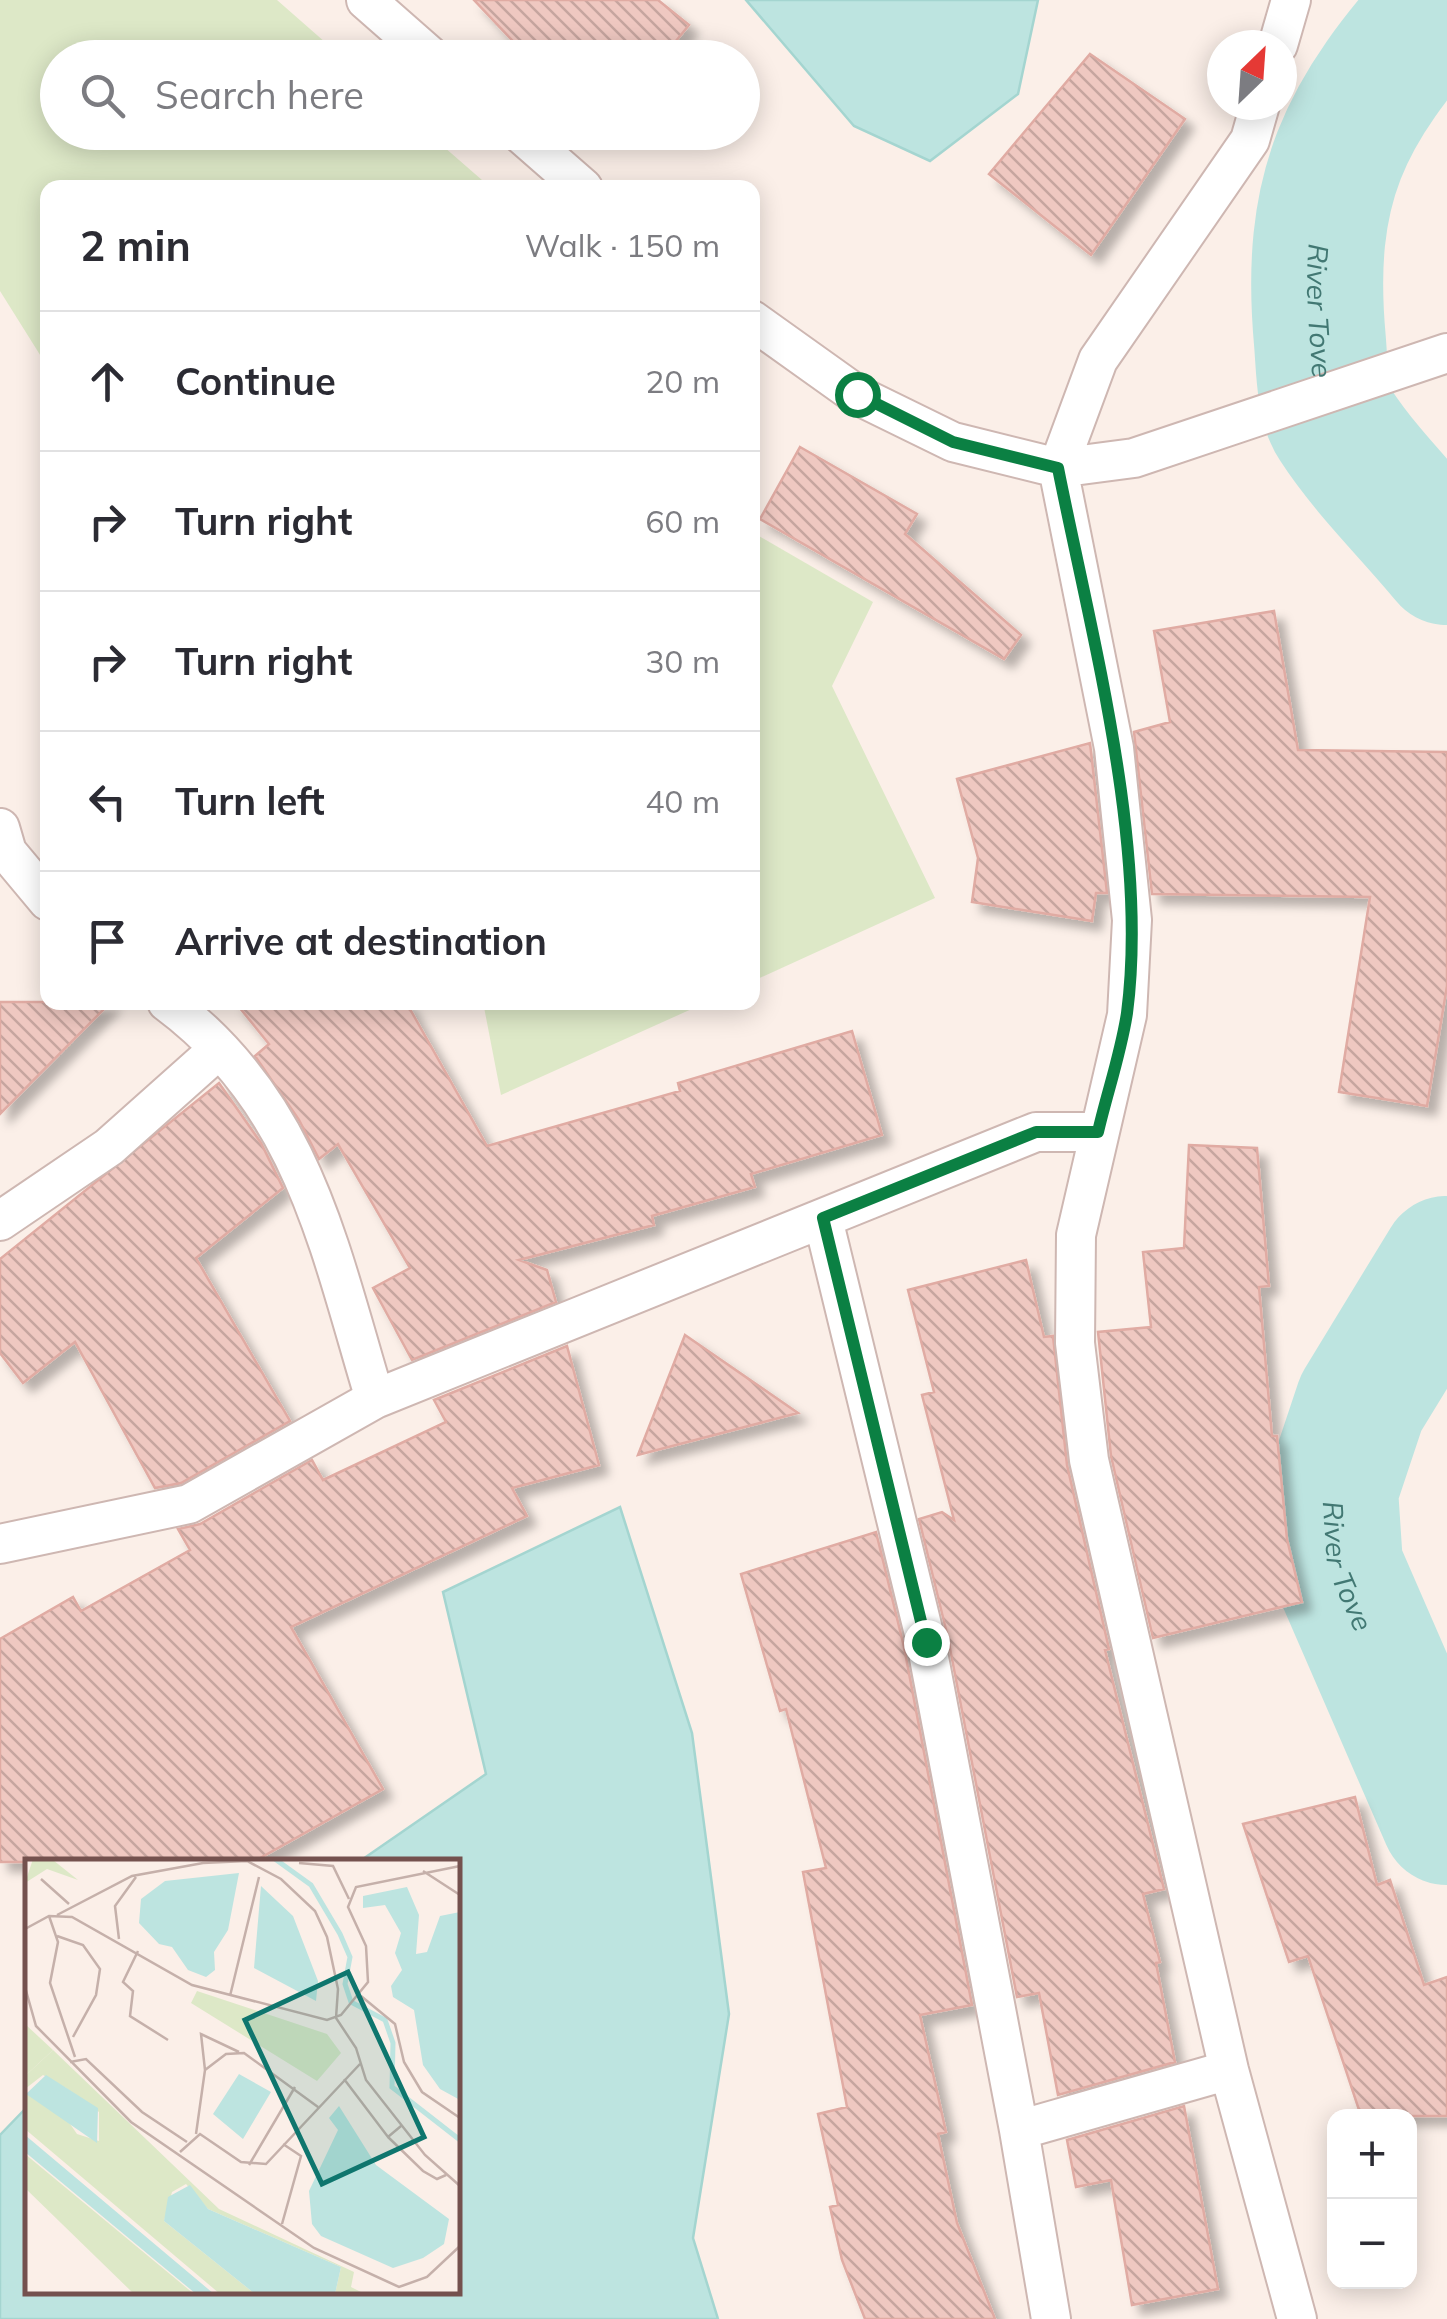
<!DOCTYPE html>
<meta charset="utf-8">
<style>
body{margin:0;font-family:Mulish,sans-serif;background:#f7f7f7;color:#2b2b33}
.controls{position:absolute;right:30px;bottom:30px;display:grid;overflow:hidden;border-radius:20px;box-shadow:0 5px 25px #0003}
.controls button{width:90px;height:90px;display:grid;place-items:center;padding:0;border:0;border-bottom:2px solid #e1e1e2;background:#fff;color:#2b2b33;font:50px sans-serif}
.compass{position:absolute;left:1207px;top:30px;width:90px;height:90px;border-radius:50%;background:#fff;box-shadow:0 5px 25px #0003;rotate:25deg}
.stop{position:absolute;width:30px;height:30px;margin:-22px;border:8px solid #0b8043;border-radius:50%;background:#fff}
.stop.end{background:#0b8043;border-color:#fff;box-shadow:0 2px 10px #0008}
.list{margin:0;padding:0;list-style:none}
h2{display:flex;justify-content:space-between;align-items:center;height:130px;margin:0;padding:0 40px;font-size:42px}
h2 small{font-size:32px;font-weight:400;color:#7c7c81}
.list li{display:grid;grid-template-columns:65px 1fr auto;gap:30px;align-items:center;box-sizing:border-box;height:140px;padding:0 40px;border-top:2px solid #e1e1e2}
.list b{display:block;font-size:38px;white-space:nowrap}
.list em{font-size:32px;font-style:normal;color:#7c7c81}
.icon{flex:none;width:55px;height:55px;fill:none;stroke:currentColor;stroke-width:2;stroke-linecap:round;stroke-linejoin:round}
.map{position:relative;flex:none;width:1447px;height:2319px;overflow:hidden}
.search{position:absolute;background:#fff;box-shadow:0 5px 25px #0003;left:40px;top:40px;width:720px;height:110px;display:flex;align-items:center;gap:25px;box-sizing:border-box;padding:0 35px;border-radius:55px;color:#7c7c81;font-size:38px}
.panel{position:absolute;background:#fff;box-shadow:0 5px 25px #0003;left:40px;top:180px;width:720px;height:830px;border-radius:20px}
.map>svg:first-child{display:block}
.green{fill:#dde8c7}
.water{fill:#bde4e0;stroke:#a4d5d0;stroke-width:2.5}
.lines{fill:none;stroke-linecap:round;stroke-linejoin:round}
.river{stroke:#bde4e0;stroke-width:132}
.building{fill:url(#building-back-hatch);stroke:#e0aba3;stroke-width:2.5;filter:url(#shadow)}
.service-casing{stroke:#ceb7b2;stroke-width:42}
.service{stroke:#fff;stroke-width:38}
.route{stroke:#0b8043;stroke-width:12}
.labels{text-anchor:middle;stroke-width:8;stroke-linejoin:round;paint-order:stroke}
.water-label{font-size:28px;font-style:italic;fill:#427873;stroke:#fef4ee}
.inset-river{fill:none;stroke:#bde4e0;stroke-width:5}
.inset-road{fill:none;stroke:#c5b0aa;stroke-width:2.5}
.view{fill:#0f766e;fill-opacity:0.15;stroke:#0f766e;stroke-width:5}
.inset-edge{fill:none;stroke:#74514e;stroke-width:5}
</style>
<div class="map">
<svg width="1447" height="2319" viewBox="0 0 1447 2319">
<defs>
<pattern id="building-back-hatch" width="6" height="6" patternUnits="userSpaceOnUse" patternTransform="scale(2.5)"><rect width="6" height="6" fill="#efc8c1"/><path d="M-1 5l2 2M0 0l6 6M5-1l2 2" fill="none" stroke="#c6a59f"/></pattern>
<filter id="shadow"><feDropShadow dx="9" dy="9" stdDeviation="5" flood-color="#0004"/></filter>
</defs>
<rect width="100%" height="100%" fill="#fbefe8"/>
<path class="green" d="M 0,0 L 277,0 L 342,57 L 58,58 L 58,132 L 428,133 L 490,187 L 48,188 L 47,366 L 0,291 Z
M 752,532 L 873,602 L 832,686 L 935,898 L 753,981 Z
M 483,1002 L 705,1002 L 705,1003 L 501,1095 Z"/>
<path class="water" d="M 746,0 L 1038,0 L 1018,94 L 930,161 L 854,126 Z
M 620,1507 L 692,1733 L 729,2014 L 693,2238 L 718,2319 L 0,2319 L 0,2135 L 27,2107 L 28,2292 L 458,2292 L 458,1862 L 360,1861 L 486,1774 L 443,1592 Z"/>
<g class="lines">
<g class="river">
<path id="s1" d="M 1446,0 C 1343,112 1306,188 1320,342 C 1322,366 1322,405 1335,424 C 1366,472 1411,515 1447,559"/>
<path id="s2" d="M 1447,1262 L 1361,1403 L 1332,1490 L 1337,1566 L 1447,1819"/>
</g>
</g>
<path class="building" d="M 474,0 L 658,0 L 689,25 L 662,58 L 529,58 Z
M 1090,54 L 1185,119 L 1091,255 L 989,174 Z
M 800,447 L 917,514 L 905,534 L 1021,635 L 1004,659 L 760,519 Z
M 1274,611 L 1298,750 L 1447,752 L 1447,986 L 1427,1106 L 1339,1092 L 1370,897 L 1152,894 L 1134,732 L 1170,722 L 1154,631 Z
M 1090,743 L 1107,893 L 1096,893 L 1092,921 L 972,902 L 978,858 L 957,779 Z
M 0,1002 L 111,1002 L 0,1114 Z
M 235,1002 L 406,1002 L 487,1146 L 680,1091 L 678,1083 L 852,1031 L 882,1135 L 751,1174 L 755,1187 L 652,1216 L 654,1225 L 519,1260 L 547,1270 L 556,1302 L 412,1360 L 373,1288 L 410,1268 L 338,1144 L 319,1159 L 299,1120 L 255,1056 L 269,1044 Z
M 219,1083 L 261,1143 L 283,1188 L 196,1258 L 290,1421 L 181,1483 L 155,1488 L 75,1342 L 23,1383 L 0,1353 L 0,1259 Z
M 1189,1145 L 1257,1148 L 1269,1286 L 1259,1287 L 1272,1436 L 1277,1436 L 1287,1539 L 1302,1602 L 1153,1638 L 1111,1456 L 1098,1332 L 1151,1327 L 1143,1252 L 1184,1248 Z
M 1026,1260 L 1044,1337 L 1053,1336 L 1067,1465 L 1109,1649 L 1105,1650 L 1164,1889 L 1143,1894 L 1160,1962 L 1156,1963 L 1175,2062 L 1058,2095 L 1039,1993 L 1017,1997 L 948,1638 L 919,1519 L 942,1512 L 954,1520 L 922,1395 L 934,1392 L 908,1290 Z
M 685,1335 L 798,1413 L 638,1455 Z
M 567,1346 L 599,1465 L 512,1488 L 527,1516 L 291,1627 L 383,1789 L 253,1862 L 0,1862 L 0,1639 L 73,1597 L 81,1611 L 190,1550 L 178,1529 L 200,1524 L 312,1460 L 323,1480 L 446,1422 L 434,1400 Z
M 876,1532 L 904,1647 L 972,2005 L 920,2015 L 946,2132 L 938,2134 L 957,2223 L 995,2319 L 865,2319 L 842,2260 L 830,2207 L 838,2205 L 818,2114 L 847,2107 L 803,1872 L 826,1868 L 786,1709 L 780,1711 L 741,1574 Z
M 1355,1797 L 1377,1885 L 1390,1880 L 1424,1985 L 1447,1977 L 1447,2116 L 1361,2116 L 1308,1956 L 1289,1962 L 1243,1824 Z
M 1184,2106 L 1218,2289 L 1132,2305 L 1111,2180 L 1076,2187 L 1067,2140 Z"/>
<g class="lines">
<g class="service-casing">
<path id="service" d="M 366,0 L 432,58
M 1278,45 L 1291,0
M 1260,105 L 1250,140 L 1098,360 L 1058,468 L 1114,748 L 1132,920 L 1127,1015 L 1076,1235 L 1075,1343 L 1089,1460 L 1229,2070 L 1297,2319
M 519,132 L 583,188
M 752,320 L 857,395 L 953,442 L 1058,468 L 1134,458 L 1447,353
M 0,828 L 7,852 L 48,901
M 167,1002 C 303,1103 329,1247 375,1399
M 823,1219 L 926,1642 L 1019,2130 L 1229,2070
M 0,1221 L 109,1147 L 219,1049
M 0,1544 L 189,1504 L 375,1399 L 1036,1132 L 1098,1132
M 1019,2130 L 1051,2319"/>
</g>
<use href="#service" class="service"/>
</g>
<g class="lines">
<path class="route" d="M 857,394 L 953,442 L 1058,468 C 1091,634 1149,845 1127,1013 C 1121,1053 1107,1093 1098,1132 L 1036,1132 L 823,1218 L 926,1642"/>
</g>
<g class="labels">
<g class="water-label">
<text dy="10" stroke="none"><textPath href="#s1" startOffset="348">River Tove</textPath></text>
<text dy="10" stroke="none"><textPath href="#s2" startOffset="335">River Tove</textPath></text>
</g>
</g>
<g transform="translate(25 1859)">
<rect width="435" height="435" fill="#fbefe8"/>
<path d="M 172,132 L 302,175 L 316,194 L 292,222 L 166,144 ZM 0,165 L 28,191 L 0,217 Z" fill="#dde8c7"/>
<path d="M 8,0 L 28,1 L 53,21 L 22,10 L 0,24 ZM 28,191 L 194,350 L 329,413 L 326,428 L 340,435 L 310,435 L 316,408 L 183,350 L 161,325 L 147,333 L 139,362 L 230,435 L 195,435 L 0,270 L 0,232 L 41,259 L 52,275 L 74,282 L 74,253 L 41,229 L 18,216 L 0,230 L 0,217 ZM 0,295 L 169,435 L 109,435 L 0,329 Z" fill="#dde8c7"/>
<path d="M 214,14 L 203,71 L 189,93 L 190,111 L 181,118 L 163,111 L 147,88 L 134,85 L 114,64 L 116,40 L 140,22 ZM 236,27 L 268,57 L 293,122 L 291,142 L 229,109 ZM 382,28 L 394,56 L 391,95 L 402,93 L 415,57 L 435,53 L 435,241 L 415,230 L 398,206 L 389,151 L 368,138 L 366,127 L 377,111 L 370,94 L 376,74 L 360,46 L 338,49 L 338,37 ZM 214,215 L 246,233 L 218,280 L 188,255 ZM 21,216 L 73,249 L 72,284 L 1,235 ZM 314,247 L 351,306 L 424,360 L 419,385 L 398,399 L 368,409 L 296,377 L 287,365 L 284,332 L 313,271 L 304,259 ZM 0,276 L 38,308 L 189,435 L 171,435 L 0,293 ZM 165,326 L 183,350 L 316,408 L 310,435 L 230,435 L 139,362 L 143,338 Z" fill="#bde4e0"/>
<path class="inset-river" d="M 250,0 L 286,26 L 315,75 L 325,98 L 320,125 L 326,143 L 360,161 L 368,184 L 367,228 L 435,281"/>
<path class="inset-road" d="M 274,4 L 308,7 L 324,40M 398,12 L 435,36M 16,20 L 44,45M 32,56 L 107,17 L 178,4 L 222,2 L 256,20 L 290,52 L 302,78 L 313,130 L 311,159 L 331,189 L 341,221 L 400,296 L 435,327M 24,57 L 33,83 L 25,124 L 50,198M 0,70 L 24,57 L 47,58 L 167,126 L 302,161 L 316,156 L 343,123 L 341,87 L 323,48 L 331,28 L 435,7M 32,77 L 58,86 L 75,110 L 71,136 L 48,178M 94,80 L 90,47 L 111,18M 113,92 L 98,123 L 108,132 L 105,157 L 143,181M 0,128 L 11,167 L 106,263 L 289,389 L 374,428 L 402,418 L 435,387M 205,137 L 234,18M 336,137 L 370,165 L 379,203 L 397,233 L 435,259M 45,203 L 61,200 L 117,253 L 162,283M 180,211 L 201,195 L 219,194 L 293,248M 319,220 L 363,278 L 376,267M 171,275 L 180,211 L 176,175 L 214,193M 363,278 L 398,312 L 412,320 L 421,316M 155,293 L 175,275 L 216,303 L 241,305 L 335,205M 224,306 L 270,228M 257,365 L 276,297 L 258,285"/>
<path class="view" d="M 323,113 L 399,278 L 297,325 L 220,161 Z"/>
<rect width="435" height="435" class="inset-edge"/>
</g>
</svg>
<div class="controls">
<button>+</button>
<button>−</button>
</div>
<svg class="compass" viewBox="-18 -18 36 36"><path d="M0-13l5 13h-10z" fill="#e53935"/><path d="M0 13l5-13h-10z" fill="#7c7c81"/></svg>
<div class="stop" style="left:857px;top:394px"></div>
<div class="stop end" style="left:926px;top:1642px"></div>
<div class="search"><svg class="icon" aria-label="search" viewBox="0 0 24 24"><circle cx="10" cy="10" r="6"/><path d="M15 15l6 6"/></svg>Search here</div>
<section class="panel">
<h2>2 min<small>Walk · 150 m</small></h2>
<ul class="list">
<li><svg class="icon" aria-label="ahead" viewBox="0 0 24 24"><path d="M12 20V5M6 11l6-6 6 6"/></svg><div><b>Continue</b></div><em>20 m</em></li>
<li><svg class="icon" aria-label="right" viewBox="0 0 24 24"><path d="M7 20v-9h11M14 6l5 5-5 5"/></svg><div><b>Turn right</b></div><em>60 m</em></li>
<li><svg class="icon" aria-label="right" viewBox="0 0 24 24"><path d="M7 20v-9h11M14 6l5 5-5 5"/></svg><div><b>Turn right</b></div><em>30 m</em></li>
<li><svg class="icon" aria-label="left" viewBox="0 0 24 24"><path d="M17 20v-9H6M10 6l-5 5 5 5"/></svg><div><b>Turn left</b></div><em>40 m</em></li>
<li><svg class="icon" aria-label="arrive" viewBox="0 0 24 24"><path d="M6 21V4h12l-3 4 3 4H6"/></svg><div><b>Arrive at destination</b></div></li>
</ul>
</section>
</div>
